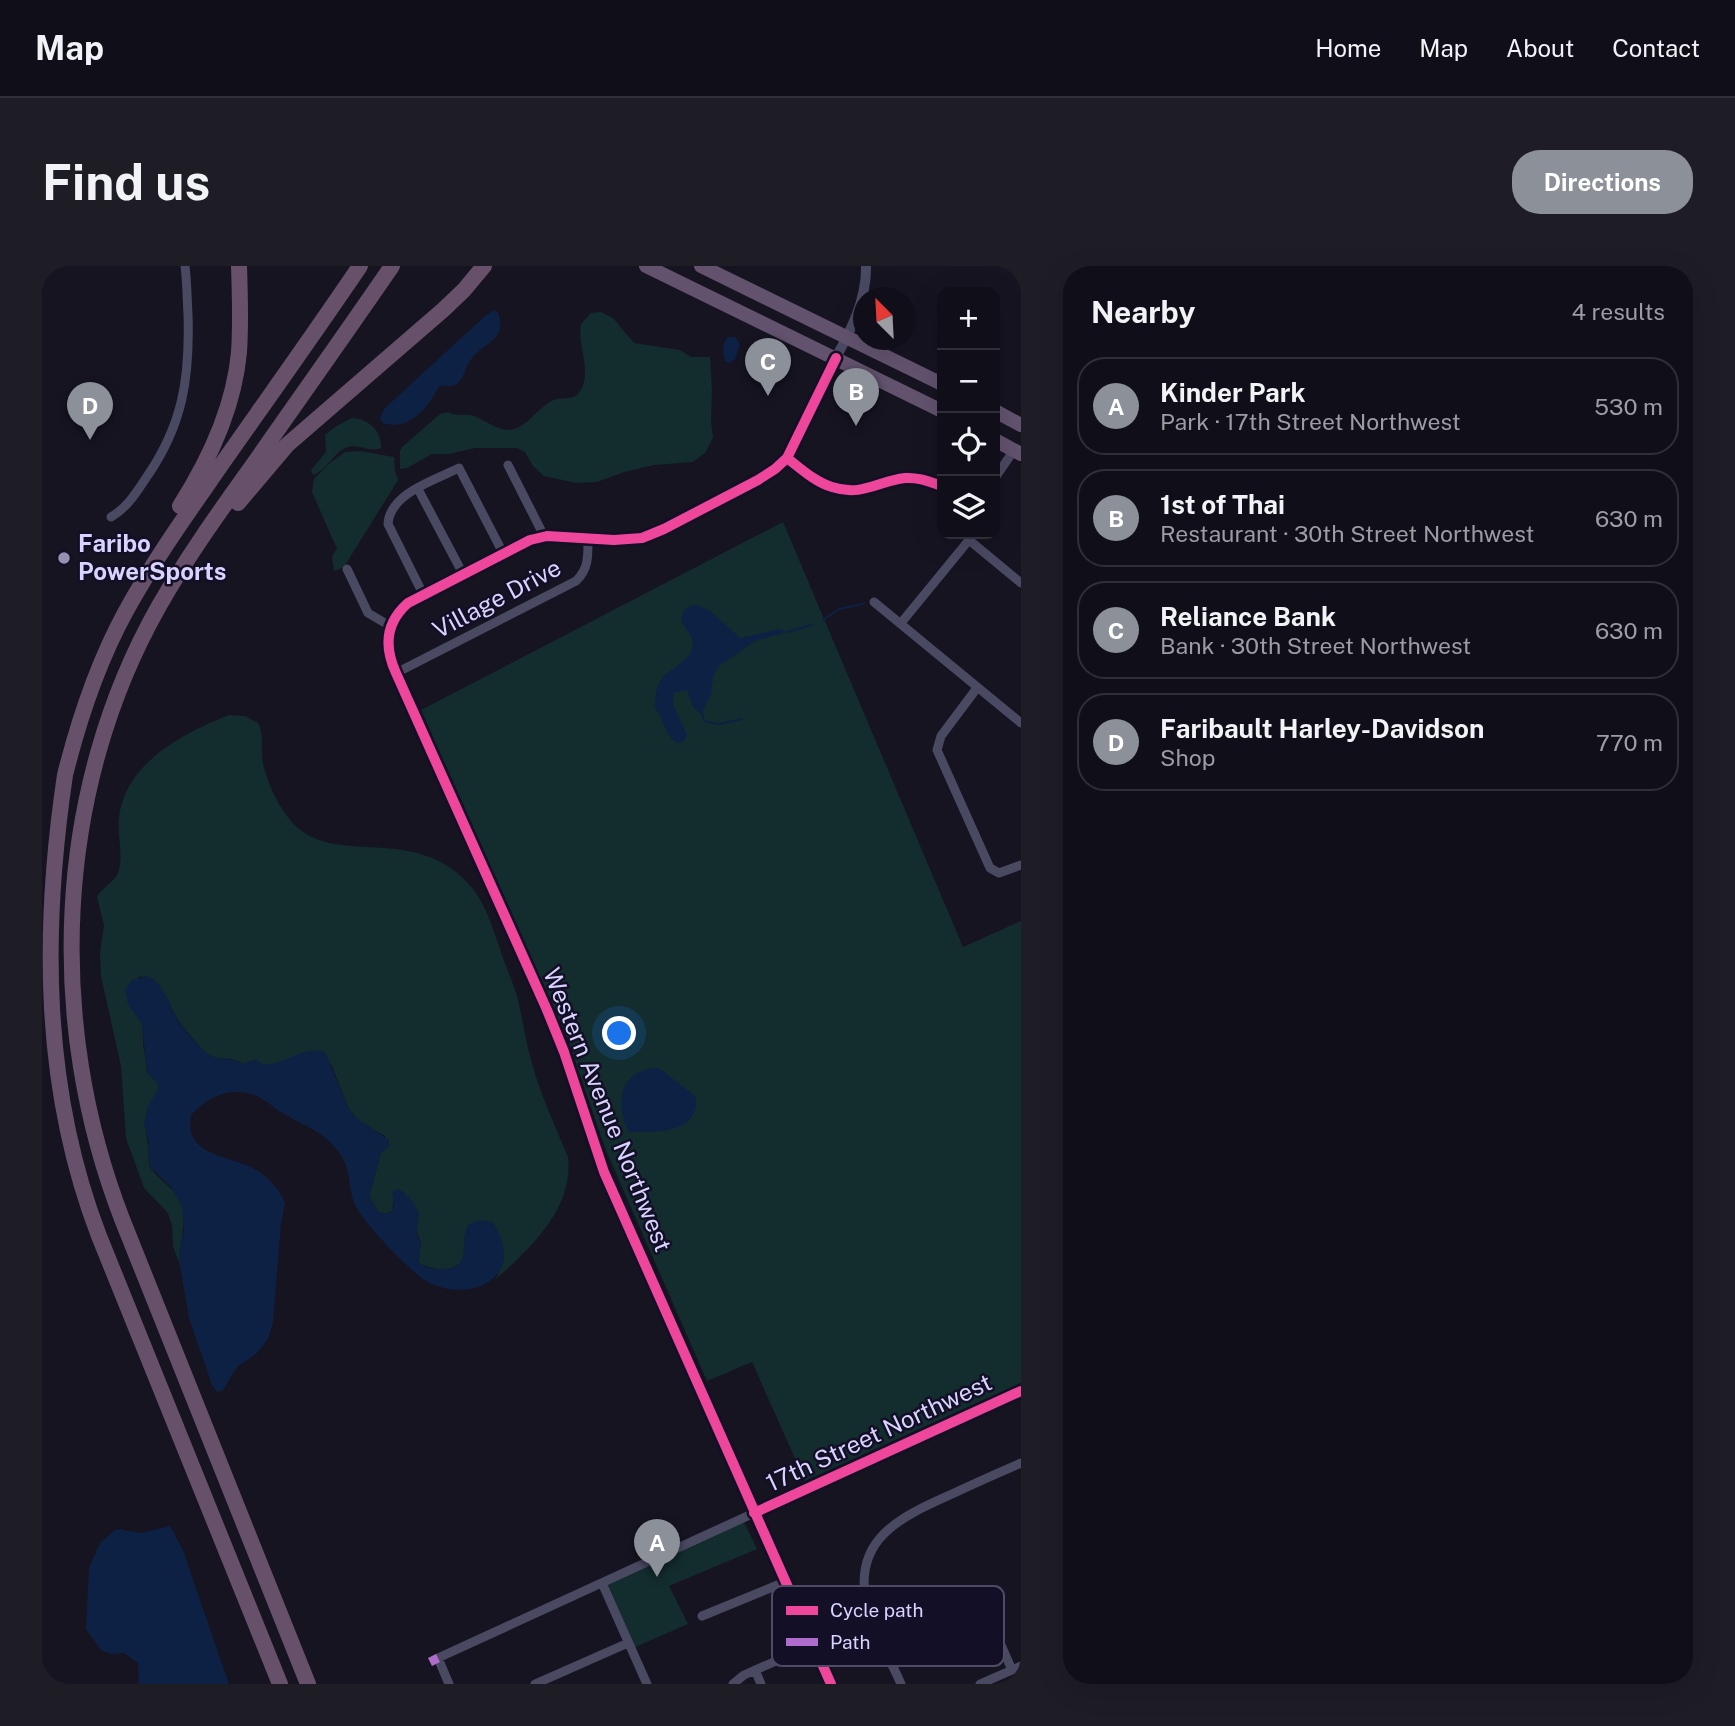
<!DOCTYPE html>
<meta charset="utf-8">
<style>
body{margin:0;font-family:"Public Sans",sans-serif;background:#1e1d26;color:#f1f3f6}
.controls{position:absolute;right:21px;top:21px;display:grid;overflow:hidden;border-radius:14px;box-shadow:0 7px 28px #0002}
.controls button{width:63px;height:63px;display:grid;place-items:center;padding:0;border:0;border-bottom:2px solid #302f38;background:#100f19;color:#f1f3f6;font:35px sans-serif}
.compass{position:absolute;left:811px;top:21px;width:63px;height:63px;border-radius:50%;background:#100f19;box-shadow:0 7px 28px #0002;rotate:336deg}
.you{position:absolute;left:578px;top:768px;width:24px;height:24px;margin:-18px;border:5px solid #fff;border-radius:50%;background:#1a73e8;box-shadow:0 0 0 10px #1a73e833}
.badge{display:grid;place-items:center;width:46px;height:46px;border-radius:50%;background:#8c9099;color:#fff;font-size:23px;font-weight:700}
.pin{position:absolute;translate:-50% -58px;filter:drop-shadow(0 2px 4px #0008)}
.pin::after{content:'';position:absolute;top:37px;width:24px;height:21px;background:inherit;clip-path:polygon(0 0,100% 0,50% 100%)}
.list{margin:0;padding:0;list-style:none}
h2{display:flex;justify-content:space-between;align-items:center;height:91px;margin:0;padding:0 28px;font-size:30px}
h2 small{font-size:23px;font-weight:400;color:#9c9ca2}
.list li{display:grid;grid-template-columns:46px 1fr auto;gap:21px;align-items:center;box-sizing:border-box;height:98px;margin:0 14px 14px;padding:0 14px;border:2px solid #302f38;border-radius:28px}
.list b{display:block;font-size:26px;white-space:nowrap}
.list p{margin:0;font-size:23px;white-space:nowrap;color:#9c9ca2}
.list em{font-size:23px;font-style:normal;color:#9c9ca2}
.icon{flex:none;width:38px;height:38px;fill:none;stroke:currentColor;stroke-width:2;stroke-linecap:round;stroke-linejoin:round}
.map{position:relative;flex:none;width:979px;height:1418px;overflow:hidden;border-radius:28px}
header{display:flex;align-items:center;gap:42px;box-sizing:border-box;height:98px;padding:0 35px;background:#100f19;border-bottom:2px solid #302f38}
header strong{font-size:33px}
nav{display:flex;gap:38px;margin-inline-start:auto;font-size:24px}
.intro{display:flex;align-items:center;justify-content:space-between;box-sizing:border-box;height:168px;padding:0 42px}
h1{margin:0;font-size:49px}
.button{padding:18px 32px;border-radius:28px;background:#8c9099;color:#fff;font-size:24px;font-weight:700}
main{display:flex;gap:42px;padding:0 42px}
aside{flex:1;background:#100f19;border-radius:28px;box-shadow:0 7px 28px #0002}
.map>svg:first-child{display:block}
.green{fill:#132c2d}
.water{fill:#0d2144}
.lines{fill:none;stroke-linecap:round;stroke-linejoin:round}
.stream{stroke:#0d2144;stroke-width:2}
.minor{stroke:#4a4962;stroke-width:9}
.tertiary{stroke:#4a4962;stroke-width:10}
.trunk{stroke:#62526e;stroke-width:14}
.motorway{stroke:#67516a;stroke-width:16}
.quiet{stroke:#b06ccc;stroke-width:9;stroke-dasharray:18 9;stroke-linecap:butt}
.cycleway-casing{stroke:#130f26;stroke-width:15}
.cycleway{stroke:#ed469a;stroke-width:10}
.poi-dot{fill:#9591b1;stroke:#130f26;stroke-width:2.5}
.labels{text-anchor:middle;stroke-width:5;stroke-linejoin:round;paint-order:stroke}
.poi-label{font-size:24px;font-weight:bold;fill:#d9d4ff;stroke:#130f26;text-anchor:start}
.street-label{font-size:24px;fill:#d9d4ff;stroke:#130f26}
.key{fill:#130f26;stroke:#4e4a67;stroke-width:2}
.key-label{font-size:19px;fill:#d9d4ff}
</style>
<header>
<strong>Map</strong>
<nav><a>Home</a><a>Map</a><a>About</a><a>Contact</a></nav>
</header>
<div class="intro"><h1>Find us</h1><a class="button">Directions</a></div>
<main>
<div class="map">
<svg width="979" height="1418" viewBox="0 0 979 1418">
<rect width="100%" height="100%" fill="#161421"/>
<path class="green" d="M 559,46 L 571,52 L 592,77 L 638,84 L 649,91 L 668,91 L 670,124 L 669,155 L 671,171 L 664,186 L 651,196 L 612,199 L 582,206 L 555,216 L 534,217 L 502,210 L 491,200 L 483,186 L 475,182 L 433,182 L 407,188 L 390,188 L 365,202 L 358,203 L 358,185 L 360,181 L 398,148 L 406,146 C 415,151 422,147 432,150 C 443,154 455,164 467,164 C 485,163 496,140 512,134 C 523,130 533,136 540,122 C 549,102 535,78 539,58 L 549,47 Z
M 310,152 C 327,153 340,165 339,182 C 328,187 318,178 306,181 C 291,186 285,205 271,209 L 269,204 L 284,186 L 283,169 L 293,161 Z
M 318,185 L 352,191 L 353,205 L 356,214 L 302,301 L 292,305 L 290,290 L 295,283 L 270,226 L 272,213 L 288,197 L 303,186 Z
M 741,256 L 921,681 L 979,655 L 979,1117 L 763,1215 L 710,1096 L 665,1115 L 563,882 L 526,774 L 379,444 Z
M 187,449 L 203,450 L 216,457 C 223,471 218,484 221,498 C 226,518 236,540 249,555 C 291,605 375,553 431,623 C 444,640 450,660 457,680 C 462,697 470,713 475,730 C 481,752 483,775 490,797 C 499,830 513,860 526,891 C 532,942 488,983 453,1014 C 464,998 461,971 450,956 L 418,998 C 406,1006 393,1003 379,999 L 376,995 L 379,978 L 361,926 L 353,924 L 350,945 L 345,948 L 336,946 L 327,930 L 339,886 L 344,882 L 343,870 L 321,858 L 313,851 L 306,841 L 289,798 L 269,785 L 229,799 L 221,799 L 214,794 L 201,798 C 189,790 181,795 170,791 C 161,787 143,763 137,755 C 125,738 120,707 96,711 C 97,733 101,754 101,775 C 101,784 105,793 104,803 L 115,816 L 117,822 C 105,849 100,847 106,878 C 108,887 104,896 110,904 C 120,917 136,923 140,941 C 145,961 136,980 138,1000 L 131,980 L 130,959 L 126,947 L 102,922 L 84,872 L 79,800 L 59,710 L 58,687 L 62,659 L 55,631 C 60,621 72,617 76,607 C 82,589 75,570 77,552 C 82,498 141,467 187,449 Z
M 701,1254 L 715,1283 L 627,1320 L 646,1358 L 591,1382 L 563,1319 Z"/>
<path class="water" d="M 452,44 L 456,46 C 466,76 440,76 428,95 C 423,102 421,115 413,119 C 408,121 402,119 397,120 C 387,141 367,166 341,157 L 338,152 L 343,142 L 443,50 Z
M 686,71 L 693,71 L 698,78 L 693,93 L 688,97 L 683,95 C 681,87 680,76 686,71 Z
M 655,339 L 668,345 L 698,372 L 737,363 L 745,366 L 713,375 L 677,400 L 671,410 L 669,428 L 660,447 L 657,447 L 650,439 L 645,424 L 632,427 L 631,439 L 645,469 L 641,476 L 636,477 C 623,471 622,452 613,442 C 613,433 614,422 618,415 C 626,403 650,395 651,378 C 651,369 641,361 639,353 C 640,344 646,339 655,339 Z
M 104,710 C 122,715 126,739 136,754 C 142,763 160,786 170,790 C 180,795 189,791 201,798 L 214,794 L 221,799 C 242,799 262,779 283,786 L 306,841 L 313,851 L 347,874 L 347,881 L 339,886 L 327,930 L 336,946 L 345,948 L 350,945 L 352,938 L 350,926 L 356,923 L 368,932 L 377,947 L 375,969 L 379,978 L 376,995 C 381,1002 388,1002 397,1003 C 433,1005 416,980 426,959 L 439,954 L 450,956 C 489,1010 426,1042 381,1013 C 365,1002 321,956 313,939 C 306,922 309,903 298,888 C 282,865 264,861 242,848 C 236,845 231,840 225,836 C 198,817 170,826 149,849 C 142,887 180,889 204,899 C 221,906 237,920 243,938 L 239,957 L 231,1056 L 226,1073 L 214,1088 L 195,1101 L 181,1124 L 175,1126 L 170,1119 L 147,1052 L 138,1000 L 137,987 L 142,964 L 140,940 L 129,921 L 109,902 L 107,897 L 107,878 L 102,857 L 106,840 L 117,822 L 115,816 L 105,807 L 100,758 L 86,738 L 83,724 L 89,715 Z
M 617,802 L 654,831 C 658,868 612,866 587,866 C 571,837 579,802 617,802 Z
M 128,1260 L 140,1282 L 187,1418 L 97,1418 L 96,1397 L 82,1387 L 69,1388 L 59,1384 L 44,1363 L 47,1302 L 58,1277 L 74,1263 L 100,1267 Z"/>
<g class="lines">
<path class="stream" d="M 781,354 L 797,343 L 821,338
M 745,366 L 770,359
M 660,447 L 662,455 L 677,458 L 700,453"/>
<path class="minor" d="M 745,192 C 758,202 773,216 790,221 C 820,231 836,215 863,212 C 877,211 888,216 900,220
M 466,199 L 502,270
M 953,212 L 972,184
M 376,223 L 421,308
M 69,251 C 85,242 94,227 104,212 C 141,159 148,112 146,48 C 145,32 145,16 143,0
M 924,268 L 927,274 L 979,317
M 305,303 L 326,347 L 348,360
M 381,328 L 346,258 C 348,227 393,214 417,202 L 461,287
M 832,336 L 979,457
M 859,357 L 927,274
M 354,407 L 534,315 C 547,303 546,289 546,272
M 935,422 L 899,470 L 895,484 L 948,602 L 957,607 L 979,599
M 560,1317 L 605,1418
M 936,1326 L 970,1404
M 660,1350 L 743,1316
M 713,1404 L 719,1418
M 407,1418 L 396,1392 L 712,1247
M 493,1418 L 586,1377
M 691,1418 L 702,1409 L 830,1353
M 859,1418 C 848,1393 832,1366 825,1339 C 809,1272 861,1250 910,1228 C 933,1217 956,1207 979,1197
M 938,1418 L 979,1400"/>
<path class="tertiary" d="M 712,1247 L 979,1125
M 789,1418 L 562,906 L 522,786 L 505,744 L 354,407 C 342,381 343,357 366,337 L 476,279 L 494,272 L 518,270 L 583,274 L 611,268 L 733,203 L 745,192 C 759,162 773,132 788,103 C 805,71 825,37 824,0"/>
<path class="trunk" d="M 604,0 L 900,145
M 659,0 L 900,118
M 953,145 L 979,159
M 953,174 L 979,188"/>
<path class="motorway" d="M 196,237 L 245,179 L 401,44 L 422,24 L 442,0
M 138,240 C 168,193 192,142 197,86 C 199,57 198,29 197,0
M 238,1418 L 57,970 C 0,822 0,664 23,509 C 37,453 56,396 84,345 C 112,294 145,248 177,202 C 224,135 272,68 318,0
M 266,1418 L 80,953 C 4,757 12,525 117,340 C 145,291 178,245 211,199 C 257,133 304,67 350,0"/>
<path class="quiet" d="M 388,1396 L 396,1392"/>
<g class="cycleway-casing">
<path id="cycleway" d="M 745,192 C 758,202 773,216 790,221 C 820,231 836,215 863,212 C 877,211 888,216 900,220
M 712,1247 L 979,1125
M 789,1418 L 562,906 L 522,786 L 505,744 L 354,407 C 342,381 343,357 366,337 L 488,274 L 505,270 L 572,274 L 600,272 L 622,263 L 716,214 L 733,203 L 745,192 L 794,92"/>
</g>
<use href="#cycleway" class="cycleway"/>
</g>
<circle class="poi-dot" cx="22" cy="292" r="7"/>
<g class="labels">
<g class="poi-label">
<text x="36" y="286">Faribo<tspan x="36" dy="28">PowerSports</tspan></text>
</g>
<g class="street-label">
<text transform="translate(455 333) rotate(-28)" y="8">Village Drive</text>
<text transform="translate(565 844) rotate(68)" y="8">Western Avenue Northwest</text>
<text transform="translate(837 1167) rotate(-25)" y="8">17th Street Northwest</text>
</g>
</g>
<rect x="730" y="1320" width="232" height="80" rx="10" class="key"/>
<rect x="744" y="1340" width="32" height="9" fill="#ed469a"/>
<rect x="744" y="1372" width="32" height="8" fill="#b06ccc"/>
<g class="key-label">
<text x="788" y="1351">Cycle path</text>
<text x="788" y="1383">Path</text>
</g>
</svg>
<div class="controls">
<button>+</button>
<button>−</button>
<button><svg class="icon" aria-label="locate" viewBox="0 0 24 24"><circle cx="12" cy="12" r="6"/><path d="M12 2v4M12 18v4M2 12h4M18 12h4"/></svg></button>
<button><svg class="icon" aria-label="layers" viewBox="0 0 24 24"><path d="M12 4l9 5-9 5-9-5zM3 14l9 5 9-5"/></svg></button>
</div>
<svg class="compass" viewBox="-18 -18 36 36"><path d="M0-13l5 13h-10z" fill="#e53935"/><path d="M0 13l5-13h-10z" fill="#9c9ca2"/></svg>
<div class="you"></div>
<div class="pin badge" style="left:615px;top:1311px">A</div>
<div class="pin badge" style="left:814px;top:160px">B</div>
<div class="pin badge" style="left:726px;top:130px">C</div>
<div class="pin badge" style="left:48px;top:174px">D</div>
</div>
<aside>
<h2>Nearby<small>4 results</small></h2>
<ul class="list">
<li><span class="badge">A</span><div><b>Kinder Park</b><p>Park · 17th Street Northwest</p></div><em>530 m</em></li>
<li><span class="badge">B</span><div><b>1st of Thai</b><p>Restaurant · 30th Street Northwest</p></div><em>630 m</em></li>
<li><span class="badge">C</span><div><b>Reliance Bank</b><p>Bank · 30th Street Northwest</p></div><em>630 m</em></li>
<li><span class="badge">D</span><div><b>Faribault Harley-Davidson</b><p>Shop</p></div><em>770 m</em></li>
</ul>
</aside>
</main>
